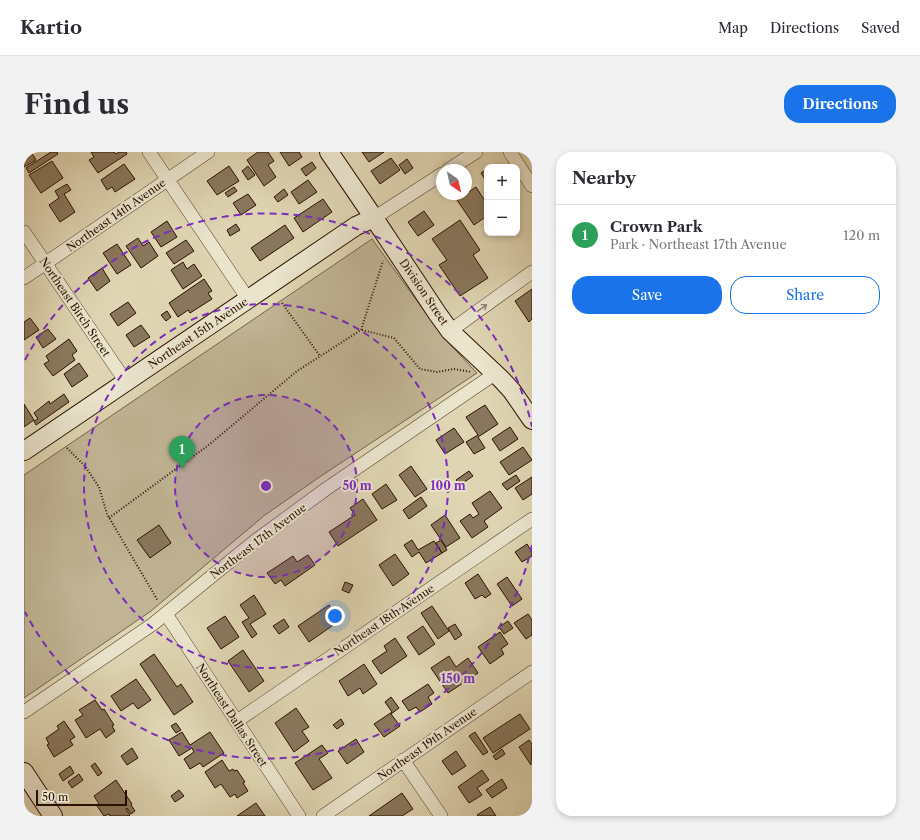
<!DOCTYPE html>
<meta charset="utf-8">
<style>
body{margin:0;font-family:"Libre Caslon Text",serif;background:#f2f2f3;color:#2b2b33}
.controls{position:absolute;right:12px;top:12px;display:grid;overflow:hidden;border-radius:8px;box-shadow:0 2px 6px #0003}
.controls button{width:36px;height:36px;display:grid;place-items:center;padding:0;border:0;border-bottom:1px solid #e1e1e2;background:#fff;color:#2b2b33;font:20px sans-serif}
.compass{position:absolute;left:412px;top:12px;width:36px;height:36px;border-radius:50%;background:#fff;box-shadow:0 2px 6px #0003;rotate:146deg}
.scale{position:absolute;left:12px;bottom:10px;width:91px;box-sizing:border-box;padding-left:4px;border:2px solid #2b1100;border-top:0;font-size:11px;line-height:14px;white-space:nowrap;color:#2b1100;-webkit-text-stroke:3px #eae4cd;paint-order:stroke}
.you{position:absolute;left:311px;top:464px;width:14px;height:14px;margin:-10px;border:3px solid #fff;border-radius:50%;background:#1a73e8;box-shadow:0 0 0 6px #1a73e833}
.badge{display:grid;place-items:center;width:26px;height:26px;border-radius:50%;background:#1a73e8;color:#fff;font-size:13px;font-weight:700}
.pin{position:absolute;translate:-50% -33px;filter:drop-shadow(0 1px 2px #0008)}
.pin::after{content:'';position:absolute;top:21px;width:14px;height:12px;background:inherit;clip-path:polygon(0 0,100% 0,50% 100%)}
.list{margin:0;padding:0;list-style:none}
h2{display:flex;justify-content:space-between;align-items:center;height:52px;margin:0;padding:0 16px;font-size:17px}
h2 small{font-size:13px;font-weight:400;color:#7c7c81}
.list li{display:grid;grid-template-columns:26px 1fr auto;gap:12px;align-items:center;box-sizing:border-box;height:60px;padding:0 16px;border-top:1px solid #e1e1e2}
.list b{display:block;font-size:15px;white-space:nowrap}
.list p{margin:0;font-size:13px;white-space:nowrap;color:#7c7c81}
.list em{font-size:13px;font-style:normal;color:#7c7c81}
.actions{display:flex;gap:8px;padding:12px 16px}
.actions a{flex:1;padding:9px 0;border:1px solid #1a73e8;border-radius:16px;text-align:center;font-size:14px;color:#1a73e8}
.actions .main{background:#1a73e8;color:#fff}
.map{position:relative;flex:none;width:508px;height:664px;overflow:hidden;border-radius:16px}
header{display:flex;align-items:center;gap:24px;box-sizing:border-box;height:56px;padding:0 20px;background:#fff;border-bottom:1px solid #e1e1e2}
header strong{font-size:19px}
nav{display:flex;gap:22px;margin-inline-start:auto;font-size:14px}
.intro{display:flex;align-items:center;justify-content:space-between;box-sizing:border-box;height:96px;padding:0 24px}
h1{margin:0;font-size:28px}
.button{padding:10px 18px;border-radius:16px;background:#1a73e8;color:#fff;font-size:14px;font-weight:700}
main{display:flex;gap:24px;padding:0 24px}
aside{flex:1;background:#fff;border-radius:16px;box-shadow:0 2px 6px #0003}
.map>svg:first-child{display:block}
.green{fill:#c0b494;stroke:#76624a}
.building{fill:#89775d;stroke:#2b1100}
.lines{fill:none;stroke-linecap:round;stroke-linejoin:round}
.street-casing{stroke:#58422c;stroke-width:14}
.secondary-casing{stroke:#2b1100;stroke-width:20}
.path{stroke:#2b1100;stroke-width:2;stroke-dasharray:1 2;stroke-linecap:butt}
.street{stroke:#eae4cd;stroke-width:13}
.secondary{stroke:#eae4cd;stroke-width:18}
.oneway{stroke:#948571}
.ring{fill:none;stroke:#7b2cbf;stroke-width:2;stroke-dasharray:7 5}
.labels{text-anchor:middle;stroke-width:4;stroke-linejoin:round;paint-order:stroke}
.street-label{font-size:11px;fill:#2b1100;stroke:#eae4cd}
.centre{fill:#7b2cbf;stroke:#eae4cd;stroke-width:2}
.ring-label{font-size:12px;text-anchor:middle;font-weight:bold;fill:#7b2cbf;stroke:#eae4cd;stroke-width:4;stroke-linejoin:round;paint-order:stroke}
</style>
<header>
<strong>Kartio</strong>
<nav><a>Map</a><a>Directions</a><a>Saved</a></nav>
</header>
<div class="intro"><h1>Find us</h1><a class="button">Directions</a></div>
<main>
<div class="map">
<svg width="508" height="664" viewBox="0 0 508 664">
<rect width="100%" height="100%" fill="#dfd5b2"/>
<filter id="stains"><feTurbulence type="fractalNoise" baseFrequency=".005" numOctaves="4"/><feColorMatrix values="0 0 0 0 .2 0 0 0 0 .09 0 0 0 0 .02 0 0 0 .5 -.17"/></filter>
<radialGradient id="worn" r=".72"><stop offset=".6" stop-color="#630" stop-opacity="0"/><stop offset="1" stop-color="#630" stop-opacity=".3"/></radialGradient>
<path class="green" d="M 348,87 L 420,186 L 453,221 L 294,326 L 241,363 L 127,459 L 0,546 L 0,323 Z"/>
<path class="building" d="M 0,0 L 7,0 L 12,8 L 0,15 Z
M 27,0 L 33,0 L 34,2 L 5,21 L 2,16 Z
M 67,0 L 90,0 L 92,2 L 95,0 L 102,0 L 103,2 L 74,21 L 65,8 L 70,5 Z
M 234,0 L 244,0 L 250,9 L 244,13 L 252,25 L 240,34 L 223,8 Z
M 256,0 L 275,0 L 278,5 L 265,14 Z
M 338,0 L 360,0 L 345,10 Z
M 367,6 L 376,18 L 356,32 L 347,19 Z
M 383,7 L 389,16 L 381,22 L 375,13 Z
M 28,9 L 39,26 L 17,41 L 5,23 Z
M 288,10 L 292,16 L 282,24 L 277,17 Z
M 100,12 L 111,27 L 91,40 L 88,35 L 83,38 L 77,28 Z
M 205,14 L 215,29 L 193,43 L 183,29 Z
M 224,14 L 231,23 L 224,28 L 218,19 Z
M 463,17 L 463,30 L 457,21 Z
M 284,28 L 293,40 L 275,52 L 267,40 Z
M 43,32 L 47,38 L 40,42 L 51,60 L 36,70 L 25,53 L 35,46 L 31,39 Z
M 210,35 L 213,39 L 204,45 L 201,41 Z
M 452,35 L 463,52 L 463,64 L 450,73 L 433,48 Z
M 260,37 L 264,43 L 254,50 L 250,45 Z
M 224,42 L 232,53 L 217,63 L 209,51 Z
M 299,47 L 308,60 L 279,80 L 270,66 Z
M 400,59 L 410,73 L 394,84 L 384,70 Z
M 436,68 L 456,98 L 449,103 L 464,126 L 436,144 L 415,113 L 423,108 L 408,87 Z
M 143,69 L 153,85 L 137,95 L 127,80 Z
M 212,72 L 216,78 L 206,84 L 203,78 Z
M 261,73 L 270,86 L 236,109 L 227,96 Z
M 114,86 L 119,94 L 125,90 L 134,104 L 117,116 L 102,94 Z
M 162,88 L 170,99 L 150,112 L 142,101 Z
M 93,92 L 107,113 L 93,122 L 79,101 Z
M 159,110 L 163,117 L 170,112 L 178,124 L 159,137 L 147,118 Z
M 78,116 L 86,129 L 73,139 L 64,126 Z
M 180,127 L 188,139 L 184,141 L 188,147 L 166,161 L 164,158 L 154,165 L 145,151 Z
M 508,137 L 508,167 L 505,170 L 491,149 Z
M 104,150 L 112,161 L 94,174 L 86,162 Z
M 143,159 L 147,165 L 142,169 L 137,163 Z
M 6,166 L 15,178 L 0,188 L 0,170 Z
M 117,173 L 126,185 L 110,195 L 102,183 Z
M 24,177 L 32,187 L 19,196 L 12,185 Z
M 45,187 L 53,199 L 48,203 L 51,208 L 29,224 L 20,212 L 25,209 L 22,204 Z
M 55,211 L 64,224 L 48,235 L 40,222 Z
M 40,242 L 45,250 L 12,273 L 10,269 L 14,267 L 10,261 L 25,249 L 26,252 Z
M 0,252 L 10,268 L 0,275 Z
M 461,253 L 474,272 L 454,285 L 461,296 L 450,302 L 442,290 L 454,283 L 442,265 Z
M 486,275 L 494,287 L 476,299 L 468,287 Z
M 430,276 L 440,290 L 421,302 L 412,288 Z
M 499,295 L 508,308 L 485,323 L 476,310 Z
M 387,314 L 403,337 L 391,345 L 375,323 Z
M 445,319 L 449,324 L 436,333 L 432,328 Z
M 492,323 L 496,329 L 483,338 L 478,332 Z
M 508,325 L 508,342 L 499,348 L 491,336 Z
M 362,332 L 373,348 L 358,357 L 348,342 Z
M 466,339 L 478,356 L 460,369 L 464,375 L 448,386 L 436,369 L 446,362 L 449,366 L 455,362 L 448,351 Z
M 397,345 L 403,354 L 385,367 L 379,358 Z
M 339,347 L 353,368 L 314,394 L 305,380 L 331,363 L 326,356 Z
M 421,363 L 436,386 L 422,395 L 407,373 Z
M 135,373 L 147,391 L 126,406 L 113,388 Z
M 388,388 L 394,398 L 410,389 L 418,401 L 402,411 L 395,400 L 388,405 L 380,393 Z
M 417,388 L 423,398 L 418,401 L 412,391 Z
M 503,392 L 508,400 L 508,404 L 498,410 L 491,400 Z
M 371,402 L 385,422 L 369,434 L 355,413 Z
M 284,403 L 291,413 L 261,434 L 257,428 L 251,432 L 243,421 L 269,404 L 273,410 Z
M 454,422 L 467,442 L 461,446 L 458,443 L 451,447 L 441,431 Z
M 483,425 L 498,447 L 488,454 L 473,432 Z
M 321,430 L 329,433 L 325,441 L 318,438 Z
M 230,443 L 242,462 L 226,472 L 233,482 L 228,486 L 218,470 L 225,466 L 216,453 Z
M 305,453 L 313,464 L 305,469 L 308,474 L 285,490 L 274,474 Z
M 408,454 L 425,479 L 414,487 L 397,461 Z
M 504,462 L 508,468 L 508,483 L 502,487 L 490,471 Z
M 201,464 L 215,485 L 197,497 L 183,476 Z
M 260,467 L 265,475 L 255,482 L 249,474 Z
M 484,469 L 489,476 L 480,482 L 475,475 Z
M 431,472 L 438,483 L 431,488 L 424,476 Z
M 399,474 L 411,492 L 395,503 L 383,485 Z
M 476,480 L 484,492 L 477,497 L 480,502 L 466,512 L 454,495 Z
M 371,486 L 383,504 L 357,522 L 348,509 L 363,499 L 360,494 Z
M 219,498 L 240,529 L 225,540 L 204,509 Z
M 130,502 L 153,535 L 157,532 L 169,550 L 150,563 L 116,512 Z
M 425,504 L 432,515 L 444,506 L 454,521 L 424,541 L 407,516 Z
M 340,512 L 353,532 L 339,542 L 336,536 L 324,544 L 315,529 Z
M 112,527 L 127,548 L 114,557 L 109,551 L 97,559 L 87,544 Z
M 404,532 L 410,541 L 404,545 L 408,552 L 396,560 L 392,555 L 385,559 L 378,549 Z
M 367,545 L 375,556 L 367,562 L 376,574 L 360,585 L 350,572 L 368,560 L 361,550 Z
M 71,548 L 78,558 L 80,557 L 90,573 L 88,574 L 91,579 L 82,586 L 76,577 L 62,586 L 51,568 L 59,563 L 55,558 Z
M 272,556 L 285,575 L 278,579 L 285,589 L 270,600 L 251,571 Z
M 496,562 L 506,577 L 469,601 L 459,586 Z
M 317,567 L 320,572 L 313,577 L 309,573 Z
M 40,569 L 51,585 L 46,588 L 49,593 L 30,605 L 23,593 L 25,592 L 22,586 L 35,577 L 33,574 Z
M 152,571 L 157,578 L 152,581 L 147,574 Z
M 158,580 L 166,593 L 186,580 L 200,601 L 179,615 L 176,611 L 166,617 L 160,607 L 170,600 L 168,596 L 155,604 L 145,588 Z
M 451,580 L 464,600 L 459,603 L 445,584 Z
M 332,587 L 340,600 L 323,612 L 314,599 Z
M 505,588 L 508,592 L 507,613 L 495,595 Z
M 298,593 L 304,601 L 295,607 L 308,626 L 289,638 L 271,611 Z
M 108,596 L 114,606 L 103,613 L 97,604 Z
M 478,597 L 481,602 L 472,608 L 469,604 Z
M 432,599 L 442,614 L 428,623 L 418,609 Z
M 198,608 L 205,619 L 209,617 L 210,619 L 213,618 L 221,630 L 219,631 L 224,639 L 213,646 L 211,642 L 206,645 L 197,632 L 191,636 L 181,620 Z
M 71,611 L 78,621 L 74,624 L 67,614 Z
M 46,614 L 50,621 L 39,629 L 35,622 Z
M 458,618 L 465,628 L 453,636 L 458,643 L 445,651 L 434,635 Z
M 55,622 L 59,628 L 48,636 L 44,630 Z
M 478,627 L 483,636 L 468,646 L 462,638 Z
M 92,628 L 108,652 L 107,653 L 111,659 L 107,662 L 103,656 L 102,657 L 106,663 L 105,664 L 86,664 L 85,662 L 80,664 L 73,654 L 75,652 L 70,644 Z
M 155,638 L 160,644 L 151,650 L 147,644 Z
M 378,641 L 389,657 L 378,664 L 345,664 Z
M 232,651 L 241,664 L 213,664 Z
M 466,655 L 472,664 L 454,664 L 453,663 Z"/>
<g class="lines">
<g class="street-casing">
<path id="street" d="M 125,0 L 224,147
M 486,0 L 508,34
M 424,18 L 452,0
M 350,66 L 418,22
M 0,80 L 102,230
M 0,126 L 184,0
M 426,179 L 508,120
M 142,462 L 275,664
M 0,560 L 129,472 L 231,389 L 302,337 L 472,221
M 213,569 L 508,367
M 379,608 L 417,664
M 299,664 L 508,520"/>
</g>
<g class="secondary-casing">
<path id="secondary" d="M 305,0 L 350,66 L 413,161 L 426,179 L 477,227 L 488,239 L 508,268
M 0,299 L 332,74 L 350,66
M 0,620 L 29,664"/>
</g>
<path class="path" d="M 258,151 L 296,204
M 338,178 L 370,186 L 396,217 L 413,220 L 430,217 L 447,220
M 43,296 L 61,314 L 75,335 L 83,362 L 134,449
M 85,366 L 186,292 L 273,219 L 337,178 L 359,109"/>
<use href="#street" class="street"/>
<use href="#secondary" class="secondary"/>
</g>
<defs><path id="oneway-shaft" d="M-6 0H5M1.5-3L5.5 0L1.5 3" fill="none" stroke-width="1.6" stroke-linecap="round" stroke-linejoin="round"/></defs>
<use class="oneway" href="#oneway-shaft" transform="translate(458 156) rotate(-36)"/>
<circle cx="242" cy="334" r="91" fill="#7b2cbf" fill-opacity=".12"/>
<g class="ring">
<circle cx="242" cy="334" r="91"/>
<circle cx="242" cy="334" r="182"/>
<path d="M508 393A272 272 0 0 1 1 460M1 208A272 272 0 0 1 508 275"/>
</g>
<g class="labels">
<g class="street-label">
<text transform="translate(92 63) rotate(-35)" y="4">Northeast 14th Avenue</text>
<text transform="translate(400 140) rotate(56)" y="4">Division Street</text>
<text transform="translate(51 155) rotate(56)" y="4">Northeast Birch Street</text>
<text transform="translate(174 181) rotate(-34)" y="4">Northeast 15th Avenue</text>
<text transform="translate(234 389) rotate(-37)" y="4">Northeast 17th Avenue</text>
<text transform="translate(360 468) rotate(-34)" y="4">Northeast 18th Avenue</text>
<text transform="translate(208 563) rotate(57)" y="4">Northeast Dallas Street</text>
<text transform="translate(403 592) rotate(-35)" y="4">Northeast 19th Avenue</text>
</g>
</g>
<circle cx="242" cy="334" r="6" class="centre"/>
<g class="ring-label">
<text x="333" y="338">50 m</text>
<text x="424" y="338">100 m</text>
<text x="434" y="531">150 m</text>
</g>
<rect width="100%" height="100%" filter="url(#stains)"/>
<rect width="100%" height="100%" fill="url(#worn)"/>
</svg>
<div class="controls">
<button>+</button>
<button>−</button>
</div>
<svg class="compass" viewBox="-18 -18 36 36"><path d="M0-13l5 13h-10z" fill="#e53935"/><path d="M0 13l5-13h-10z" fill="#7c7c81"/></svg>
<div class="scale">50 m</div>
<div class="you"></div>
<div class="pin badge" style="left:158px;top:317px;background:#2e9e5b">1</div>
</div>
<aside>
<h2>Nearby<small></small></h2>
<ul class="list">
<li><span class="badge" style="background:#2e9e5b">1</span><div><b>Crown Park</b><p>Park · Northeast 17th Avenue</p></div><em>120 m</em></li>
</ul>
<div class="actions"><a class="main">Save</a><a>Share</a></div>
</aside>
</main>
